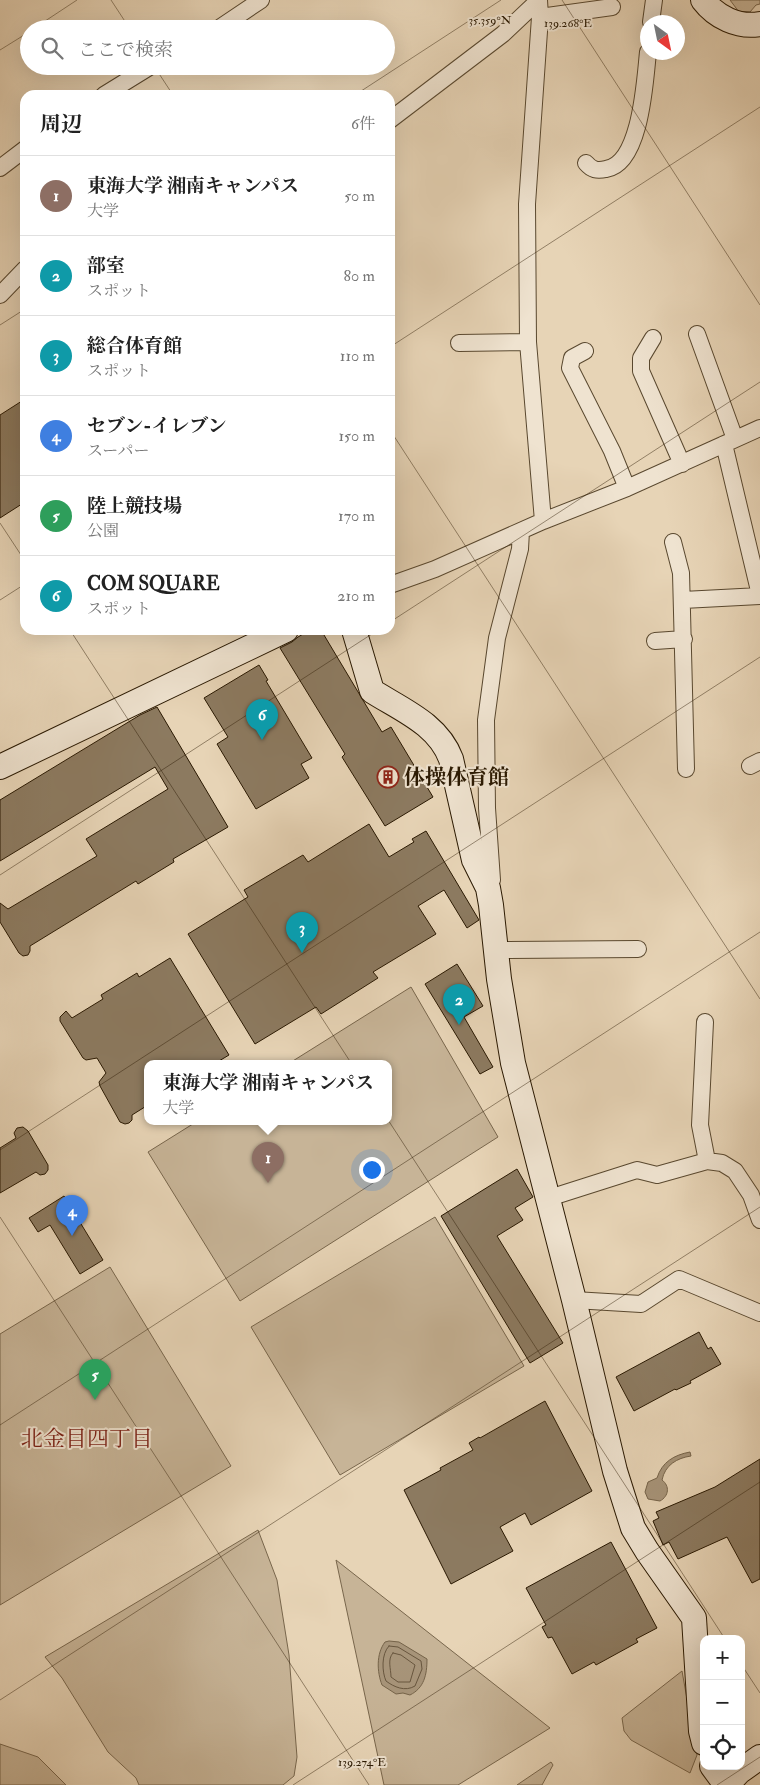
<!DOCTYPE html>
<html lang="ja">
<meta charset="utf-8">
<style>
body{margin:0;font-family:"IM FELL Double Pica","Noto Serif JP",serif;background:#f6f6f6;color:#222}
.controls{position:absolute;right:15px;bottom:15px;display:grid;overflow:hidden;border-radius:10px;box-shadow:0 5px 20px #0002}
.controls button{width:45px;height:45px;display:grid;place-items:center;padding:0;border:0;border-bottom:1px solid #e0e0e0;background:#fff;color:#222;font:25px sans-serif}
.compass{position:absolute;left:640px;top:15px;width:45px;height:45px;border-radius:50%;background:#fff;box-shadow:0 5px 20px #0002;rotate:147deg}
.you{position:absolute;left:371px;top:1169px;width:18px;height:18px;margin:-12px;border:4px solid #fff;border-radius:50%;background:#1a73e8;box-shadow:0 0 0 8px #1a73e833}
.badge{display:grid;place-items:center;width:32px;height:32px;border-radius:50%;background:#8f2418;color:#fff;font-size:16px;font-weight:700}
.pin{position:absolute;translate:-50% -41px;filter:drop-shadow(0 1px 2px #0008)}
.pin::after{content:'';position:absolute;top:26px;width:18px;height:15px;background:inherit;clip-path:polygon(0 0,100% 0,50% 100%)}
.popup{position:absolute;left:144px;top:1060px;width:248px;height:65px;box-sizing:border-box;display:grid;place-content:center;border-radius:10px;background:#fff;filter:drop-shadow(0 1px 4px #0005);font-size:16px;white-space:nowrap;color:#767676}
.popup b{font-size:19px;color:#222}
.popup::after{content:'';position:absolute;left:50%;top:100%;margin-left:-10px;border:10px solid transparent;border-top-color:#fff}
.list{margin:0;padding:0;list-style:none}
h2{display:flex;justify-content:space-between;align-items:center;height:65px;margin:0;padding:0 20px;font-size:21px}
h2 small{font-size:16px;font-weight:400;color:#767676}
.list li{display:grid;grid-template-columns:32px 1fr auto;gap:15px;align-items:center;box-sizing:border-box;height:80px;padding:0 20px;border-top:1px solid #e0e0e0}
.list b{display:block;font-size:19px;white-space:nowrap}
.list p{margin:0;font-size:16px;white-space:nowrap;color:#767676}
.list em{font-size:16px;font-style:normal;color:#767676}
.icon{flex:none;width:28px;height:28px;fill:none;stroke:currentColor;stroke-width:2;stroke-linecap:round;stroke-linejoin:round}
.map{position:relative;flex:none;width:760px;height:1785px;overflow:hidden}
.search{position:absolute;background:#fff;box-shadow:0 5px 20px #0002;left:20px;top:20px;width:375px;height:55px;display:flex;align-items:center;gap:12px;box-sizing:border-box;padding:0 18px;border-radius:28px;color:#767676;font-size:19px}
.panel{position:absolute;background:#fff;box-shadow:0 5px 20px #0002;left:20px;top:90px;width:375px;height:545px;border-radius:15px}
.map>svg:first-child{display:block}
.green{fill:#c7b497;stroke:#78664c}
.water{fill:#a79479;stroke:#756349}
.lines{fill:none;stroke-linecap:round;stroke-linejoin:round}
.shore{stroke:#68563e;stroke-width:1}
.building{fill:#8c7a60;stroke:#2a1902}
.street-casing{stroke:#59482f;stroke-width:18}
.secondary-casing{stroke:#2a1902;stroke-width:26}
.street{stroke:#efe3d0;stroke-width:16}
.secondary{stroke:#efe3d0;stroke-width:24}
.ticks{fill:none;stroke:#2a1902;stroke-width:1;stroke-opacity:0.45}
.labels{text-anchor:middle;stroke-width:4;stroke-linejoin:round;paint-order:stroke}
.poi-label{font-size:21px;font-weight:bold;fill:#2a1902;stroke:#efe3d0;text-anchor:start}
.neighbourhood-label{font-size:22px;fill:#7a1f14;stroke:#efe3d0}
.ticks-label{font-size:12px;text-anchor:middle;fill:#2a1902;stroke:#efe3d0;stroke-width:4;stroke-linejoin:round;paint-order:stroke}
</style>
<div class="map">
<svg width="760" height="1785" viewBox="0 0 760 1785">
<rect width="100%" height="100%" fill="#e7d4b6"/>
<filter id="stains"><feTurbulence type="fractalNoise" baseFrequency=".004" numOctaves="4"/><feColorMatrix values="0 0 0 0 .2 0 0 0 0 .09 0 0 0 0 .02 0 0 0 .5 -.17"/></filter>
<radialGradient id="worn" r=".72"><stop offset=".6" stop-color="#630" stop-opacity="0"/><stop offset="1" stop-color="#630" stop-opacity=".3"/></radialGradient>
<path class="green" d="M 730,0 L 760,0 L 760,4 L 756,5 L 750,12 L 739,12 Z
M 411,987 L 498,1137 L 240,1301 L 148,1152 L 196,1122 L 388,1122 L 388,1064 L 288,1064 Z
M 435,1217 L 524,1366 L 340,1475 L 251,1327 Z
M 110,1267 L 231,1466 L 0,1605 L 0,1334 Z
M 258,1530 L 277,1580 L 289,1655 L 297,1757 L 294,1776 L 283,1785 L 139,1785 L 136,1778 L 108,1752 L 62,1678 L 45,1657 Z
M 336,1560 L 550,1728 L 458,1785 L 384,1785 Z
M 682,1671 L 697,1755 L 690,1773 L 631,1740 L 624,1731 L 622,1718 Z
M 0,1744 L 38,1757 L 66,1785 L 0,1785 Z
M 551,1762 L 553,1765 L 542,1785 L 517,1785 Z"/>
<path class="water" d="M 690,1452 L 691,1456 C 677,1458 665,1465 662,1480 C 670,1486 669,1496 660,1501 L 648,1499 L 645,1492 L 648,1482 L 657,1478 C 662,1462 674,1455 690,1452 Z
M 389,1641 L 399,1642 L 427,1659 C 427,1675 424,1688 410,1695 L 403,1693 L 396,1694 L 382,1685 C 377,1672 376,1654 385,1642 Z"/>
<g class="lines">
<path class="shore" d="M 389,1646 L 398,1647 L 421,1661 L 422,1669 L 415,1686 C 405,1692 394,1687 386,1681 C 382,1672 381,1654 389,1646 Z
M 393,1653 L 401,1655 L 415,1665 L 410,1682 L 398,1682 L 391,1677 C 391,1669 387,1659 393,1653 Z"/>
</g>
<path class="building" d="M 25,399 L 25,502 L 0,518 L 0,415 Z
M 310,630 L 321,630 L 382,732 L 391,727 L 433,797 L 385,826 L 342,757 L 345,754 L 280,648 L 292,642 L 298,637 Z
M 259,665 L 268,680 L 266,681 L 312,758 L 301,764 L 309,778 L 256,809 L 217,744 L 228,737 L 204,698 Z
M 157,707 L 228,827 L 173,859 L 174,862 L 138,884 L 136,881 L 30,946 L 30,951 L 28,955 L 23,956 L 19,953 L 0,922 L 0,903 L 8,909 L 97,856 L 86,839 L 168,789 L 155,767 L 0,861 L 0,800 L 140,715 Z
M 369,824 L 389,857 L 414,842 L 412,839 L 426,831 L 479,920 L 467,928 L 444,890 L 418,906 L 436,934 L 373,972 L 378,978 L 321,1014 L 316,1007 L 255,1044 L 188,934 L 248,897 L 244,890 L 303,855 L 308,862 Z
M 170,958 L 229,1055 L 214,1064 L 148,1064 L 148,1105 L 132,1115 L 132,1120 L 129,1123 L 125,1124 L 120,1122 L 100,1086 L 99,1082 L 106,1073 L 97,1058 L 86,1060 L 83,1058 L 60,1021 L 60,1017 L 66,1011 L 72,1018 L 103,999 L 101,995 L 137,973 L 139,977 Z
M 457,964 L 483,1006 L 464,1017 L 493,1067 L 480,1074 L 425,984 Z
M 23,1127 L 28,1131 L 48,1165 L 48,1170 L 45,1174 L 40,1175 L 36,1172 L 0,1193 L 0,1148 L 16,1138 L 14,1133 L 17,1128 Z
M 517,1169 L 533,1197 L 515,1208 L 523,1220 L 497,1236 L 563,1343 L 530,1363 L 441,1216 Z
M 64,1196 L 103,1260 L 80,1274 L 50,1225 L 38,1232 L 29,1218 Z
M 699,1332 L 708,1349 L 711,1347 L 721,1364 L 690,1381 L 691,1383 L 676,1390 L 675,1389 L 634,1411 L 616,1377 Z
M 545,1401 L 592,1491 L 531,1525 L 525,1513 L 500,1527 L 513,1551 L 451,1584 L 404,1490 L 441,1470 L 440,1468 L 473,1450 L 469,1443 L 479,1437 L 480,1438 Z
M 760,1459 L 760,1579 L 752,1583 L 727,1537 L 678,1559 L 669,1542 L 663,1545 L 653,1521 L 659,1518 L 656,1512 L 715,1487 Z
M 611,1542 L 657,1628 L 636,1639 L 638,1642 L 596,1665 L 594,1662 L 572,1674 L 552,1637 L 548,1638 L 542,1627 L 546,1625 L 526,1588 Z"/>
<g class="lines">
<g class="street-casing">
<path id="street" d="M 539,0 L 540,17 L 527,204 L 528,342 L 543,521
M 540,17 L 612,7
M 651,22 L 654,0
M 218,29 L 261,0
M 104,95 L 151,66
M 390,120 L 503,34 L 539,0
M 586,163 C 592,170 597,171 606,169 C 641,164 645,80 648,52
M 0,168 L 25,149
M 0,295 L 25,269
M 697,334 L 735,439
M 653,338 L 641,358 L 641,371 L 682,464
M 459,343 L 528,342
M 585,351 L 572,358 L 570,368 L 612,451 L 627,488
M 724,444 L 760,595
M 673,542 L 681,573 L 686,769
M 390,585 L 435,569 L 543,521 L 627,488 L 760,428
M 683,600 L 760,596
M 655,641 L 684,639
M 750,766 L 760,761
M 488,888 L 492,880 L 487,808 L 486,720 L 497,638 L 520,549 L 521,531
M 496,950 L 638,949
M 705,1022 L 700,1125 L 707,1161
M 549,1198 L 637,1170 L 657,1175 L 707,1161 L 722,1163 L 735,1171 L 751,1195 L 760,1220
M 574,1300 L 641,1304 L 679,1279 L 760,1313"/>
</g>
<g class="secondary-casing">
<path id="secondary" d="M 703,0 C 716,17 738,28 760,24
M 354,630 L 372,691 C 402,710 438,724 451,759 L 474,860 L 488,888 L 491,905 L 499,979 L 513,1063 L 574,1300 L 615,1471 L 633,1528 L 647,1551 L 694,1618 L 701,1731 L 704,1743
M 0,767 L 286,630
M 712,1766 L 726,1785
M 727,1785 L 739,1772 L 760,1757"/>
</g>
<use href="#street" class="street"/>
<use href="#secondary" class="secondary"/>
</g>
<path class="ticks" d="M 111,0 L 130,29M 562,0 L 760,305M 33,29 L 77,0M 0,50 L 29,32M 154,66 L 173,95M 355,95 L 501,0M 0,325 L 25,309M 390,347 L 760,107M 390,430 L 760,999M 0,523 L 25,561M 0,600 L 25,584M 390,622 L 760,382M 70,630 L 725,1639M 0,875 L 378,630M 0,1150 L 760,657M 0,1217 L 369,1785M 0,1425 L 760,932M 741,1664 L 760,1693M 0,1700 L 760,1207M 293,1785 L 760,1482M 717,1785 L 760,1757"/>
<defs>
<g id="building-ring" transform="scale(1.125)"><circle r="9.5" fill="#efe3d0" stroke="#8f2418" stroke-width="1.5"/><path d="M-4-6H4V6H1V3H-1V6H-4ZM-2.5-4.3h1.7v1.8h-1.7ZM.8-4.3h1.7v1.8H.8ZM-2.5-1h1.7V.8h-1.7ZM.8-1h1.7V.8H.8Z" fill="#8f2418"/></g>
</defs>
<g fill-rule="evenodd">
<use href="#building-ring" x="388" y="777"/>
</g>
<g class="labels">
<g class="poi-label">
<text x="404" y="784">体操体育館</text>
</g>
<g class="neighbourhood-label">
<text x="87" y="1446">北金目四丁目</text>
</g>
</g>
<g class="ticks-label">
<text x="490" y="24">35.359°N</text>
<text x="568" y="27">139.268°E</text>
<text x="362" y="1766">139.274°E</text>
</g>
<rect width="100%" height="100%" filter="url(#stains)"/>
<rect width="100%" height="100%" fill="url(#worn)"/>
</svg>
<div class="controls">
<button>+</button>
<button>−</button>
<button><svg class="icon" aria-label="locate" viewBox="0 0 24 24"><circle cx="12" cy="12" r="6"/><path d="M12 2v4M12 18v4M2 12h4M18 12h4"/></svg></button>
</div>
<svg class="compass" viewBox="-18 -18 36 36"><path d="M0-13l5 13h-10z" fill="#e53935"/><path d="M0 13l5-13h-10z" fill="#767676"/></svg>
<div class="you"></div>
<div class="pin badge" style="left:268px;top:1183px;background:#8d6e63">1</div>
<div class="popup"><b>東海大学 湘南キャンパス</b>大学</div>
<div class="pin badge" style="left:459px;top:1025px;background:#0f9aa8">2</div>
<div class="pin badge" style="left:302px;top:953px;background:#0f9aa8">3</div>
<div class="pin badge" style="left:72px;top:1236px;background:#3f7fe0">4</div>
<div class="pin badge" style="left:95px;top:1400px;background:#2e9e5b">5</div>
<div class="pin badge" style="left:262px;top:740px;background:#0f9aa8">6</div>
<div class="search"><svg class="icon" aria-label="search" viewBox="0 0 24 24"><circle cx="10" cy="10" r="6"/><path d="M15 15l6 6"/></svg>ここで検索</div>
<section class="panel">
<h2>周辺<small>6件</small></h2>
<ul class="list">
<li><span class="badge" style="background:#8d6e63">1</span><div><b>東海大学 湘南キャンパス</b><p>大学</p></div><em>50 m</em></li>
<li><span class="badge" style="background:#0f9aa8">2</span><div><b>部室</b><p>スポット</p></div><em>80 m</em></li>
<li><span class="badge" style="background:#0f9aa8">3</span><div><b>総合体育館</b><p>スポット</p></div><em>110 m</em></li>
<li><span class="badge" style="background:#3f7fe0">4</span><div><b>セブン-イレブン</b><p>スーパー</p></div><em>150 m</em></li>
<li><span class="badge" style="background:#2e9e5b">5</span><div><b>陸上競技場</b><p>公園</p></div><em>170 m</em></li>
<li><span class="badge" style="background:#0f9aa8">6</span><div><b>COM SQUARE</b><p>スポット</p></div><em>210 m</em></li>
</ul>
</section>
</div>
